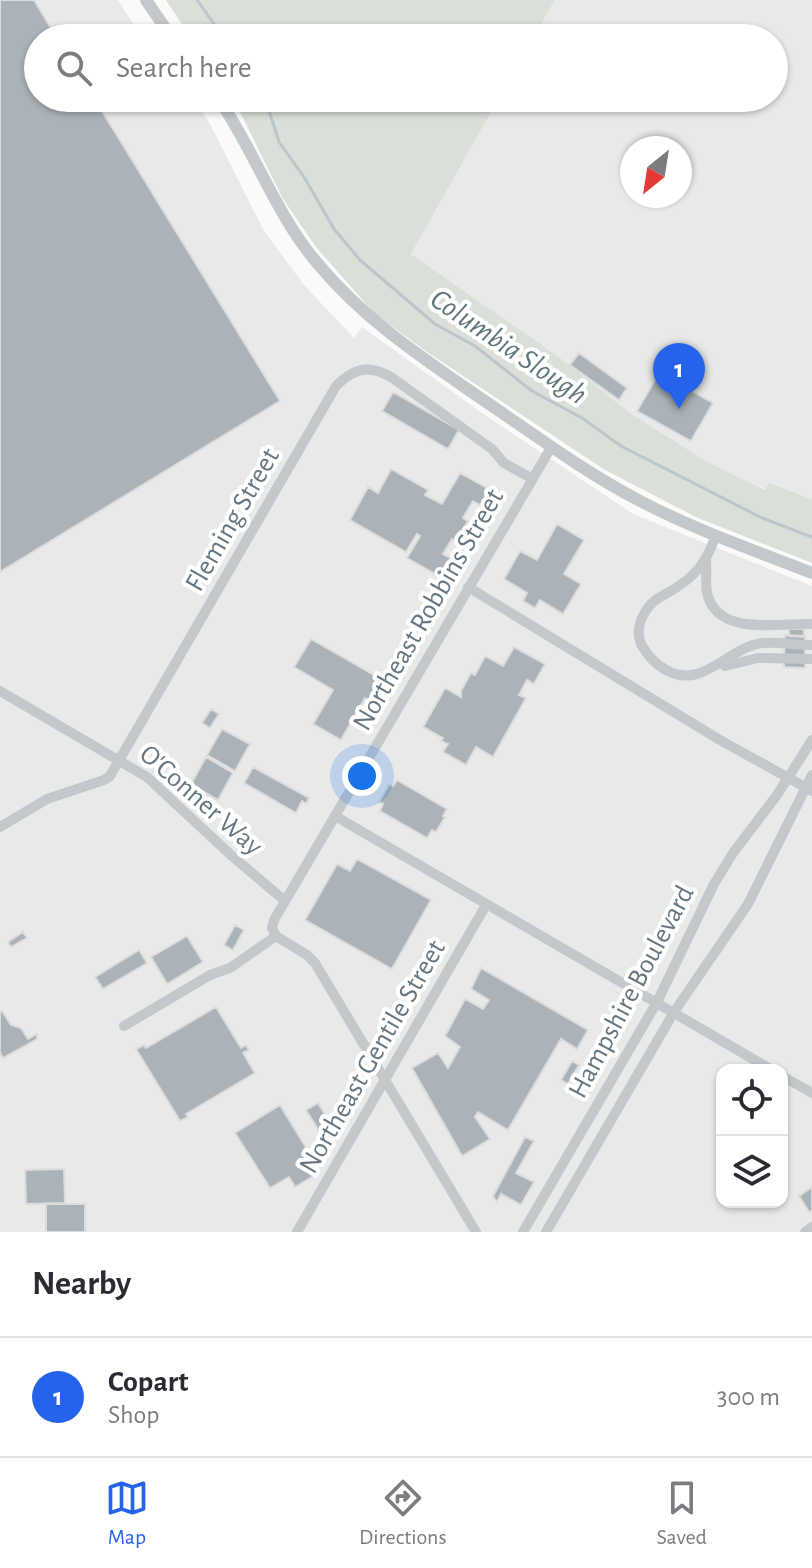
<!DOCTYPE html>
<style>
body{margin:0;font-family:"Alegreya Sans",sans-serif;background:#f7f7f7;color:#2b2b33}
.controls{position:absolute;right:24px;bottom:24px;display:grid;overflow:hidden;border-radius:16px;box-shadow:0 2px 6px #0004}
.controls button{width:72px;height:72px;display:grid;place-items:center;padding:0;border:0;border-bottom:2px solid #e1e1e2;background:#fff;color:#2b2b33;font:40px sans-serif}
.compass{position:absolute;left:620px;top:136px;width:72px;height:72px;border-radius:50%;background:#fff;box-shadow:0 2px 6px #0004;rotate:210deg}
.you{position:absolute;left:362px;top:776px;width:28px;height:28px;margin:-20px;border:6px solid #fff;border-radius:50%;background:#1a73e8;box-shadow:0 0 0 12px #1a73e833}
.badge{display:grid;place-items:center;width:52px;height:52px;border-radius:50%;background:#2563eb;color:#fff;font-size:26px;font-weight:700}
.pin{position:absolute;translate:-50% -66px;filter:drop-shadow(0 2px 4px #0008)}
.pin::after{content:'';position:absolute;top:42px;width:28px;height:24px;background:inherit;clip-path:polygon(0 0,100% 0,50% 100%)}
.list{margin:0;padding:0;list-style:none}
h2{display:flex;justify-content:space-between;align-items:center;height:104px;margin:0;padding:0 32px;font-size:34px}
h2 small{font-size:26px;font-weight:400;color:#7c7c81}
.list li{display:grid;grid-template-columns:52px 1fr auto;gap:24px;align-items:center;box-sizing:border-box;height:120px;padding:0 32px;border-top:2px solid #e1e1e2}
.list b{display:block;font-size:30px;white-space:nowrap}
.list p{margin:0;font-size:26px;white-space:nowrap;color:#7c7c81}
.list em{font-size:26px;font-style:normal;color:#7c7c81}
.icon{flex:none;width:44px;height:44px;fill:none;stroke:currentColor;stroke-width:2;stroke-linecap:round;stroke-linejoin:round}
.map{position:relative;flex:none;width:812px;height:1232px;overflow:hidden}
.search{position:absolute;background:#fff;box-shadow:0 2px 6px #0004;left:24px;right:24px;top:24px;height:88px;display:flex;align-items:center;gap:20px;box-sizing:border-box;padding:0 28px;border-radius:44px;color:#7c7c81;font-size:30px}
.sheet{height:224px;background:#fff}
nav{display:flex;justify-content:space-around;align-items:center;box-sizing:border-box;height:112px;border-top:2px solid #e1e1e2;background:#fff;font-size:22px;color:#7c7c81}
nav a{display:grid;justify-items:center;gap:4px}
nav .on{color:#2563eb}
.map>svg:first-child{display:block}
.built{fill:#e8e9e9;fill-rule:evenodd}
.green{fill:#dadfd7}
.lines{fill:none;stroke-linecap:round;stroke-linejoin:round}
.stream{stroke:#bbc7cb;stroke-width:3}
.building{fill:#aab3b9;stroke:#dcdcda;stroke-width:2}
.minor{stroke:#c3c8cc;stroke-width:10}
.tertiary{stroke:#c3c8cc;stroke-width:12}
.labels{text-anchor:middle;stroke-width:8;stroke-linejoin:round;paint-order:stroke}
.street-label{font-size:28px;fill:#657683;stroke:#fff}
.water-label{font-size:30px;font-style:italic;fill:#60757c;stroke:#fff}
</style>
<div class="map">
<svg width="812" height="1232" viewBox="0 0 812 1232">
<rect width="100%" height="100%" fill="#fafaf8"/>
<path class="built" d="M 0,0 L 118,0 L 142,38 L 38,38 L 38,98 L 192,98 L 209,122 L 264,231 L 304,285 L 354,338 L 362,327 L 482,413 L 633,514 L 812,586 L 812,1232 L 0,1232 ZM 722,1070 L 782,1070 L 782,1202 L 722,1202 Z
M 555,0 L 812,0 L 812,499 L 769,483 L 766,490 L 708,462 L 633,415 L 559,357 L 411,254 L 499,98 L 774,98 L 774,38 L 533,38 ZM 632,148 L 680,148 L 680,196 L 632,196 Z"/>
<path class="green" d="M 166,0 L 555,0 L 533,38 L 191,38 Z
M 233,98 L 499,98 L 411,254 L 559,357 L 633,415 L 708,462 L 765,490 L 769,483 L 812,499 L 812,563 L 698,518 L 605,470 L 427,352 L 374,313 L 316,247 L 283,199 Z"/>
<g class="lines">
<path class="stream" d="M 197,0 L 224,38
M 265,98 L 279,142 L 304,177 L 334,229 L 360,260 L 435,324 L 475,346 L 532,391 L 582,418 L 621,446 L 762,518 L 812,537"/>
</g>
<path class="building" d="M 0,0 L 34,0 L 57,38 L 38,38 L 38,98 L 94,98 L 280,401 L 0,572 Z
M 579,353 L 627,388 L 619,400 L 570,365 Z
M 659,373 L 713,403 L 691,441 L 637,411 Z
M 393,392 L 459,430 L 448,449 L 382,411 Z
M 391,469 L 428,490 L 425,495 L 442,504 L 460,473 L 496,493 L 487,509 L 473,501 L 463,518 L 468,521 L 456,542 L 452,539 L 443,554 L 457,562 L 446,580 L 407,558 L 420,536 L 417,534 L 406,552 L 350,520 L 368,487 L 378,493 Z
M 557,524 L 584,540 L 564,574 L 581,584 L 563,614 L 540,600 L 535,608 L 523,601 L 527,593 L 504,579 L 520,551 L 537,560 Z
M 789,629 L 804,629 L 804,637 L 789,636 Z
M 785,635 L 805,636 L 805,668 L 784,667 Z
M 311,639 L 386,682 L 374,703 L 365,698 L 341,740 L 313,724 L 333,690 L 294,667 Z
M 514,647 L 545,664 L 534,684 L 527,680 L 519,695 L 526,698 L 493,757 L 476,747 L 466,765 L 443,752 L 448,744 L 441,741 L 443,738 L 423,727 L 445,688 L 461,697 L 461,691 L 471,673 L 475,675 L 485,656 L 503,666 Z
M 211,709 L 219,714 L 210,728 L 202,723 Z
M 222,729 L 250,744 L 235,771 L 207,755 Z
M 206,757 L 233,773 L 218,800 L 191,784 Z
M 253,767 L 309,798 L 306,804 L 302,801 L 296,813 L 244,783 Z
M 397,780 L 447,809 L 443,816 L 445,817 L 436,832 L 432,830 L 427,838 L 380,811 L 383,804 L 379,802 L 389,784 L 393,786 Z
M 189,787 L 209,797 L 204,806 L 184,796 Z
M 357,859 L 431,900 L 392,969 L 305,920 L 337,864 L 350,871 Z
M 235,925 L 244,930 L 233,950 L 224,945 Z
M 23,932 L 27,938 L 11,947 L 8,942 Z
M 187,936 L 203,962 L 167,984 L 151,957 Z
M 139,950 L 147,963 L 103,989 L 95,977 Z
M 481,968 L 588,1030 L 577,1049 L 561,1039 L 508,1130 L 478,1112 L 475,1117 L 490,1139 L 462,1156 L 412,1068 L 438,1053 L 448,1068 L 460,1047 L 445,1036 L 465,999 L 483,1009 L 489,1000 L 471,989 Z
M 216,1007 L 241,1048 L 246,1045 L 249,1050 L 243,1053 L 255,1073 L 186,1114 L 188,1117 L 180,1121 L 136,1049 L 144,1045 L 146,1048 Z
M 2,1011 L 11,1025 L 21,1028 L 28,1039 L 37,1034 L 37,1039 L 3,1058 L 0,1053 L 0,1012 Z
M 572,1061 L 579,1065 L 568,1084 L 561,1080 Z
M 318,1103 L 334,1129 L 322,1136 L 306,1110 Z
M 280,1105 L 316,1164 L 312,1166 L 317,1174 L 295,1187 L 289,1177 L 270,1188 L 235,1133 Z
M 525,1137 L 534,1141 L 516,1173 L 534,1182 L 521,1205 L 501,1194 L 497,1202 L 493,1196 Z
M 64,1169 L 65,1203 L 26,1204 L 25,1170 Z
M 812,1187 L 812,1210 L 809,1212 L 799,1196 Z
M 46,1204 L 85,1204 L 85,1232 L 46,1232 Z"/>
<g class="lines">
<path class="minor" d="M 716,535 C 706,563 697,575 671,591 C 662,596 653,600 647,609 C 640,619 636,632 641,644 C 647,655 655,664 666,670 C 703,691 729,646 763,643 C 779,642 796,645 812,645
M 706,561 C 707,572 705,582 707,593 C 717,637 778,623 812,624
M 468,587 L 720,740 L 812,791
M 725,666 L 758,658 L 812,659
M 0,691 L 147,777 L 232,856 L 285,901
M 335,816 L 772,1070
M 0,827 L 47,799 L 104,780 L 110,776 L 336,386 C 354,368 369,364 391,377 L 492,449 L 504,463 L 531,478
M 276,936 L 272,928 L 274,920 L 552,446
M 276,936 L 307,955 L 315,963 L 476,1232
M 124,1026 L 210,975 L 230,968 L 276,936
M 782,1076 L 812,1093
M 297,1232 L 486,905
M 523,1232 L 657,1002 L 714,884 L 733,853 L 777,795 L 812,740
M 546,1232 L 674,1012 L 748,904 L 812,775
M 805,1232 L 812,1227"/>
<path class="tertiary" d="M 146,0 L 172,38
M 218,98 C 255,151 275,214 318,264 C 363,318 418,355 476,395 C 531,432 585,473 644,503 C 698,531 756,551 812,573"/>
</g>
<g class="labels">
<g class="street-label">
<text transform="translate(231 519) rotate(-60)" y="10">Fleming Street</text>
<text transform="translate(427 609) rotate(-60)" y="10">Northeast Robbins Street</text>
<text transform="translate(202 799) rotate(41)" y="10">O'Conner Way</text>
<text transform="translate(630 991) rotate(-62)" y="10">Hampshire Boulevard</text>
<text transform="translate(371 1056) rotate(-60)" y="10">Northeast Gentile Street</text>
</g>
<g class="water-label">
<text transform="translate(509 346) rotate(34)" y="10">Columbia Slough</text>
</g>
</g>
</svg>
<div class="controls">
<button><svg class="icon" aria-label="locate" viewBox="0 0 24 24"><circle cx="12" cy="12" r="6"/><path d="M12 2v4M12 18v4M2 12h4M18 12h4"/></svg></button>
<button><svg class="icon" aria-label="layers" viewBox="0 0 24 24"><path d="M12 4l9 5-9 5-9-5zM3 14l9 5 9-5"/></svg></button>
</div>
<svg class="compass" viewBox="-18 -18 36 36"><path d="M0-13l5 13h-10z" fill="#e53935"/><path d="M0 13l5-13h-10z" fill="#7c7c81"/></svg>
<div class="you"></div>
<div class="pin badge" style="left:679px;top:409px">1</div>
<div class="search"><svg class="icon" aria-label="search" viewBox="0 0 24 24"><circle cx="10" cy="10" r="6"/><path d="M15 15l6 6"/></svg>Search here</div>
</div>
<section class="sheet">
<h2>Nearby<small></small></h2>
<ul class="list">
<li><span class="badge">1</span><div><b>Copart</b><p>Shop</p></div><em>300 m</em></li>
</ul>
</section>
<nav>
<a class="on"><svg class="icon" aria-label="map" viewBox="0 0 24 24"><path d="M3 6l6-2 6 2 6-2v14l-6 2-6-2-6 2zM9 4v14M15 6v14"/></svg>Map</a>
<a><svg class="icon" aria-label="directions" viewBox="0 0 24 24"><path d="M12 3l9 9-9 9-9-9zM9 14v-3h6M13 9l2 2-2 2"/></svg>Directions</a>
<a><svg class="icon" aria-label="saved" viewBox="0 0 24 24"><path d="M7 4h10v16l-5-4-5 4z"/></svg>Saved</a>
</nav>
